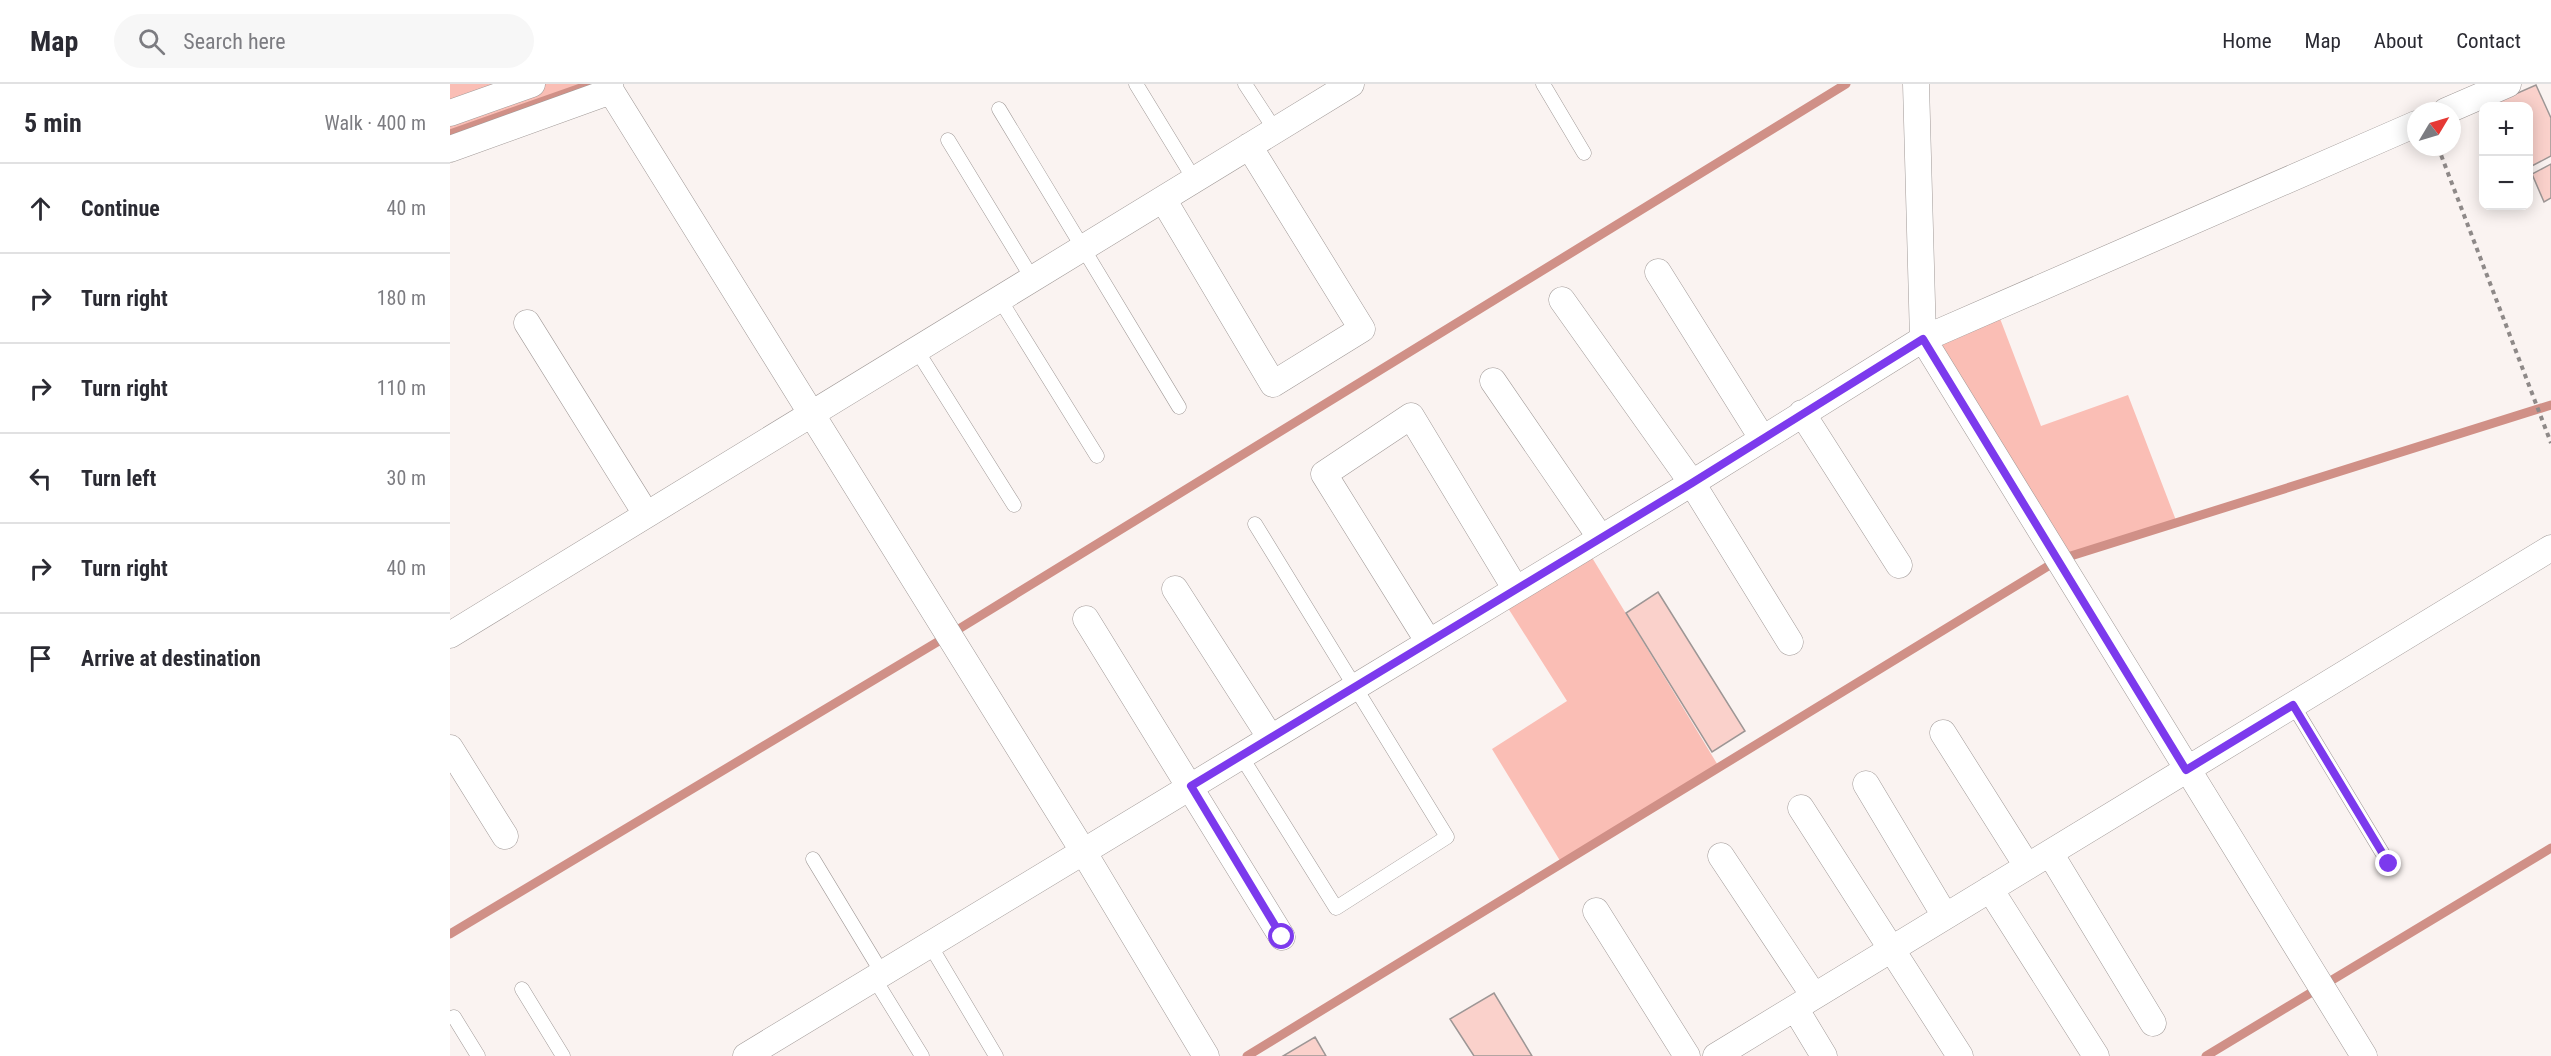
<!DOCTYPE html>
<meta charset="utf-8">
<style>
body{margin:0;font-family:"Roboto Condensed",sans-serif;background:#f7f7f7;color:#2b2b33}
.controls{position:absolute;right:18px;top:18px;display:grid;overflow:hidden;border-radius:12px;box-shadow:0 3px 15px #0003}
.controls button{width:54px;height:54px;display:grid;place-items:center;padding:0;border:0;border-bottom:2px solid #e1e1e2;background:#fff;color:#2b2b33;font:30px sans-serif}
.compass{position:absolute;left:1957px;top:18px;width:54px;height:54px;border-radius:50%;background:#fff;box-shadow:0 3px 15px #0003;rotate:52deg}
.stop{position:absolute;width:18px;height:18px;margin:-14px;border:4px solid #7c3aed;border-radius:50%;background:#fff}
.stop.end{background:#7c3aed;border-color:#fff;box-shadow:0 2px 6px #0008}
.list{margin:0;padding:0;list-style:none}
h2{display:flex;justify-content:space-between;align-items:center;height:78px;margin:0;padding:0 24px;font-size:26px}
h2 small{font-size:20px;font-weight:400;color:#7c7c81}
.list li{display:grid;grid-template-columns:39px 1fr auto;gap:18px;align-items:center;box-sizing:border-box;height:90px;padding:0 24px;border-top:2px solid #e1e1e2}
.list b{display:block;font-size:22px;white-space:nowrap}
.list em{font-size:20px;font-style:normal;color:#7c7c81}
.icon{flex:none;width:33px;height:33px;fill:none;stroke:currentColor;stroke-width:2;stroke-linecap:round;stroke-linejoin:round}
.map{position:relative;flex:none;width:2101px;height:972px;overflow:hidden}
header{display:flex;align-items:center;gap:36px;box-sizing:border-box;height:84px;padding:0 30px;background:#fff;border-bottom:2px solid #e1e1e2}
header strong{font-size:28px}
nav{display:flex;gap:33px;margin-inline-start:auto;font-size:21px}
.search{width:420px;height:54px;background:#f7f7f7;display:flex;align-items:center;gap:15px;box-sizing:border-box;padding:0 21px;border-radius:33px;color:#7c7c81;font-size:22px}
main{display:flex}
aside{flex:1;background:#fff}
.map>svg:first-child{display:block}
.green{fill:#fabeb5}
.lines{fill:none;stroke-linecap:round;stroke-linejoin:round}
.stream{stroke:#d09087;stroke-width:9}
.building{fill:#fad1cb;stroke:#9d9695;stroke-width:1.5}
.lane-casing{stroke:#a09997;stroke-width:15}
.street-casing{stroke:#a09997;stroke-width:27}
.path{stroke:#8e8988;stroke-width:4;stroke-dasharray:4.5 4.5;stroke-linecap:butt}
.lane{stroke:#fff;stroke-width:14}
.street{stroke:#fff;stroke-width:26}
.route{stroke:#7c3aed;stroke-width:8}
</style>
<header>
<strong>Map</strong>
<div class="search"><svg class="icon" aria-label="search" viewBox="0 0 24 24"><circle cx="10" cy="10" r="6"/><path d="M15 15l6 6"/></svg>Search here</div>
<nav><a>Home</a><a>Map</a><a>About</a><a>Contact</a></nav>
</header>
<main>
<aside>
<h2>5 min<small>Walk · 400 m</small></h2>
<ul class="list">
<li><svg class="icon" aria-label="ahead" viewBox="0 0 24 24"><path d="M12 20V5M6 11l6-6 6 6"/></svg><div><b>Continue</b></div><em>40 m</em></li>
<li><svg class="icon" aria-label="right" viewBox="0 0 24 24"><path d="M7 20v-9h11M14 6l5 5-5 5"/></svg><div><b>Turn right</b></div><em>180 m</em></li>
<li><svg class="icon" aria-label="right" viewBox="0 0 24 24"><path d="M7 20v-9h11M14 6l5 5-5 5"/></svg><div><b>Turn right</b></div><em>110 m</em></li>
<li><svg class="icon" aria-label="left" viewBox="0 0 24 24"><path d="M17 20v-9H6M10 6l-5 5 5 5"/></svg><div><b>Turn left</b></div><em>30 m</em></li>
<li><svg class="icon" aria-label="right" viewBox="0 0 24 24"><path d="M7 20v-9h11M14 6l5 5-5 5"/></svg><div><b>Turn right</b></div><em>40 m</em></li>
<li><svg class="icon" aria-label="arrive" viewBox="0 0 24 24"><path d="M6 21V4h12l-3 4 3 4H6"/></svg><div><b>Arrive at destination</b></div></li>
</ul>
</aside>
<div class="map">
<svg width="2101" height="972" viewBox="0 0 2101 972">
<rect width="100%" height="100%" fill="#faf3f1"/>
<path class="green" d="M 0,0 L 160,0 L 0,65 Z
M 1546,224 L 1591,342 L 1678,311 L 1727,439 L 1608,476 L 1473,255 Z
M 1135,462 L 1269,683 L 1112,780 L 1042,665 L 1117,617 L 1051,513 Z"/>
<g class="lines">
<path class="stream" d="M 0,50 L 142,0
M 0,850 L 499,551 L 1396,0
M 797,972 L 1608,476 L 2101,321
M 1756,972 L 2101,764"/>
</g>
<path class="building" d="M 2086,1 L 2101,34 L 2101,72 L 2078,84 L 2078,22 L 2049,22 L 2047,18 Z
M 2101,80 L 2101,114 L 2094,118 L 2082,90 Z
M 1208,508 L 1295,647 L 1262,668 L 1176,529 Z
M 1044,909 L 1082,972 L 1024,972 L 1000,935 Z
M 865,953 L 876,972 L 833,972 Z"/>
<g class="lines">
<g class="lane-casing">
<path id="lane" d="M 686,0 L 744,95
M 795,0 L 825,46
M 1093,0 L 1134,69
M 549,25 L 729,323
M 498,56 L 582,194
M 549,214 L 647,372
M 466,265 L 564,421
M 1843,621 L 1939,780
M 791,672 L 886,824 L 997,753 L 805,440
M 363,775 L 432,889
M 480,861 L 546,972
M 424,894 L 472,972
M 72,905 L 113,972
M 4,933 L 28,972"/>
</g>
<g class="street-casing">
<path id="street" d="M 160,0 L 161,7 L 633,767 L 756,972
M 1466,0 L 1473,255 L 1914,972
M 1996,27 L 2058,0
M 0,29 L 82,0
M 0,65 L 161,7
M 713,115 L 823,300 L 912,245 L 799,62
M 1208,188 L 1312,354
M 1112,216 L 1242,399 L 1340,558
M 77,239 L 196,430
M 1043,297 L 1150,453
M 1352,329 L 1449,481
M 725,505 L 820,653
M 636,535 L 832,853
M 0,551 L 901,0
M 978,557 L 874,390 L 961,332 L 1065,504
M 1493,649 L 1577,782
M 0,664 L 55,752
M 1416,700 L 1495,832
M 1351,724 L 1510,972
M 1600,769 L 1703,939
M 1271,772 L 1364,912
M 1540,805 L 1646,972
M 1146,827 L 1237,972
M 1345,924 L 1374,972
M 296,972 L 1242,399 L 1473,255 L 1966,40
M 1266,972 L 2101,464"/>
</g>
<path class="path" d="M 1988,63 L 2101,359"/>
<use href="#lane" class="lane"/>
<use href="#street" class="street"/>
</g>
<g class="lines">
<path class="route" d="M 832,853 L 741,702 L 1242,399 L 1473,255 L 1736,686 L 1843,621 L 1939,780"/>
</g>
</svg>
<div class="controls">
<button>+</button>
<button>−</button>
</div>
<svg class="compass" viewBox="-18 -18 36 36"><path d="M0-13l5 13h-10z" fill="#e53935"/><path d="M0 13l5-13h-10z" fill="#7c7c81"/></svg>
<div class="stop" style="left:832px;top:853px"></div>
<div class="stop end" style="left:1939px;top:780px"></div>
</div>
</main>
